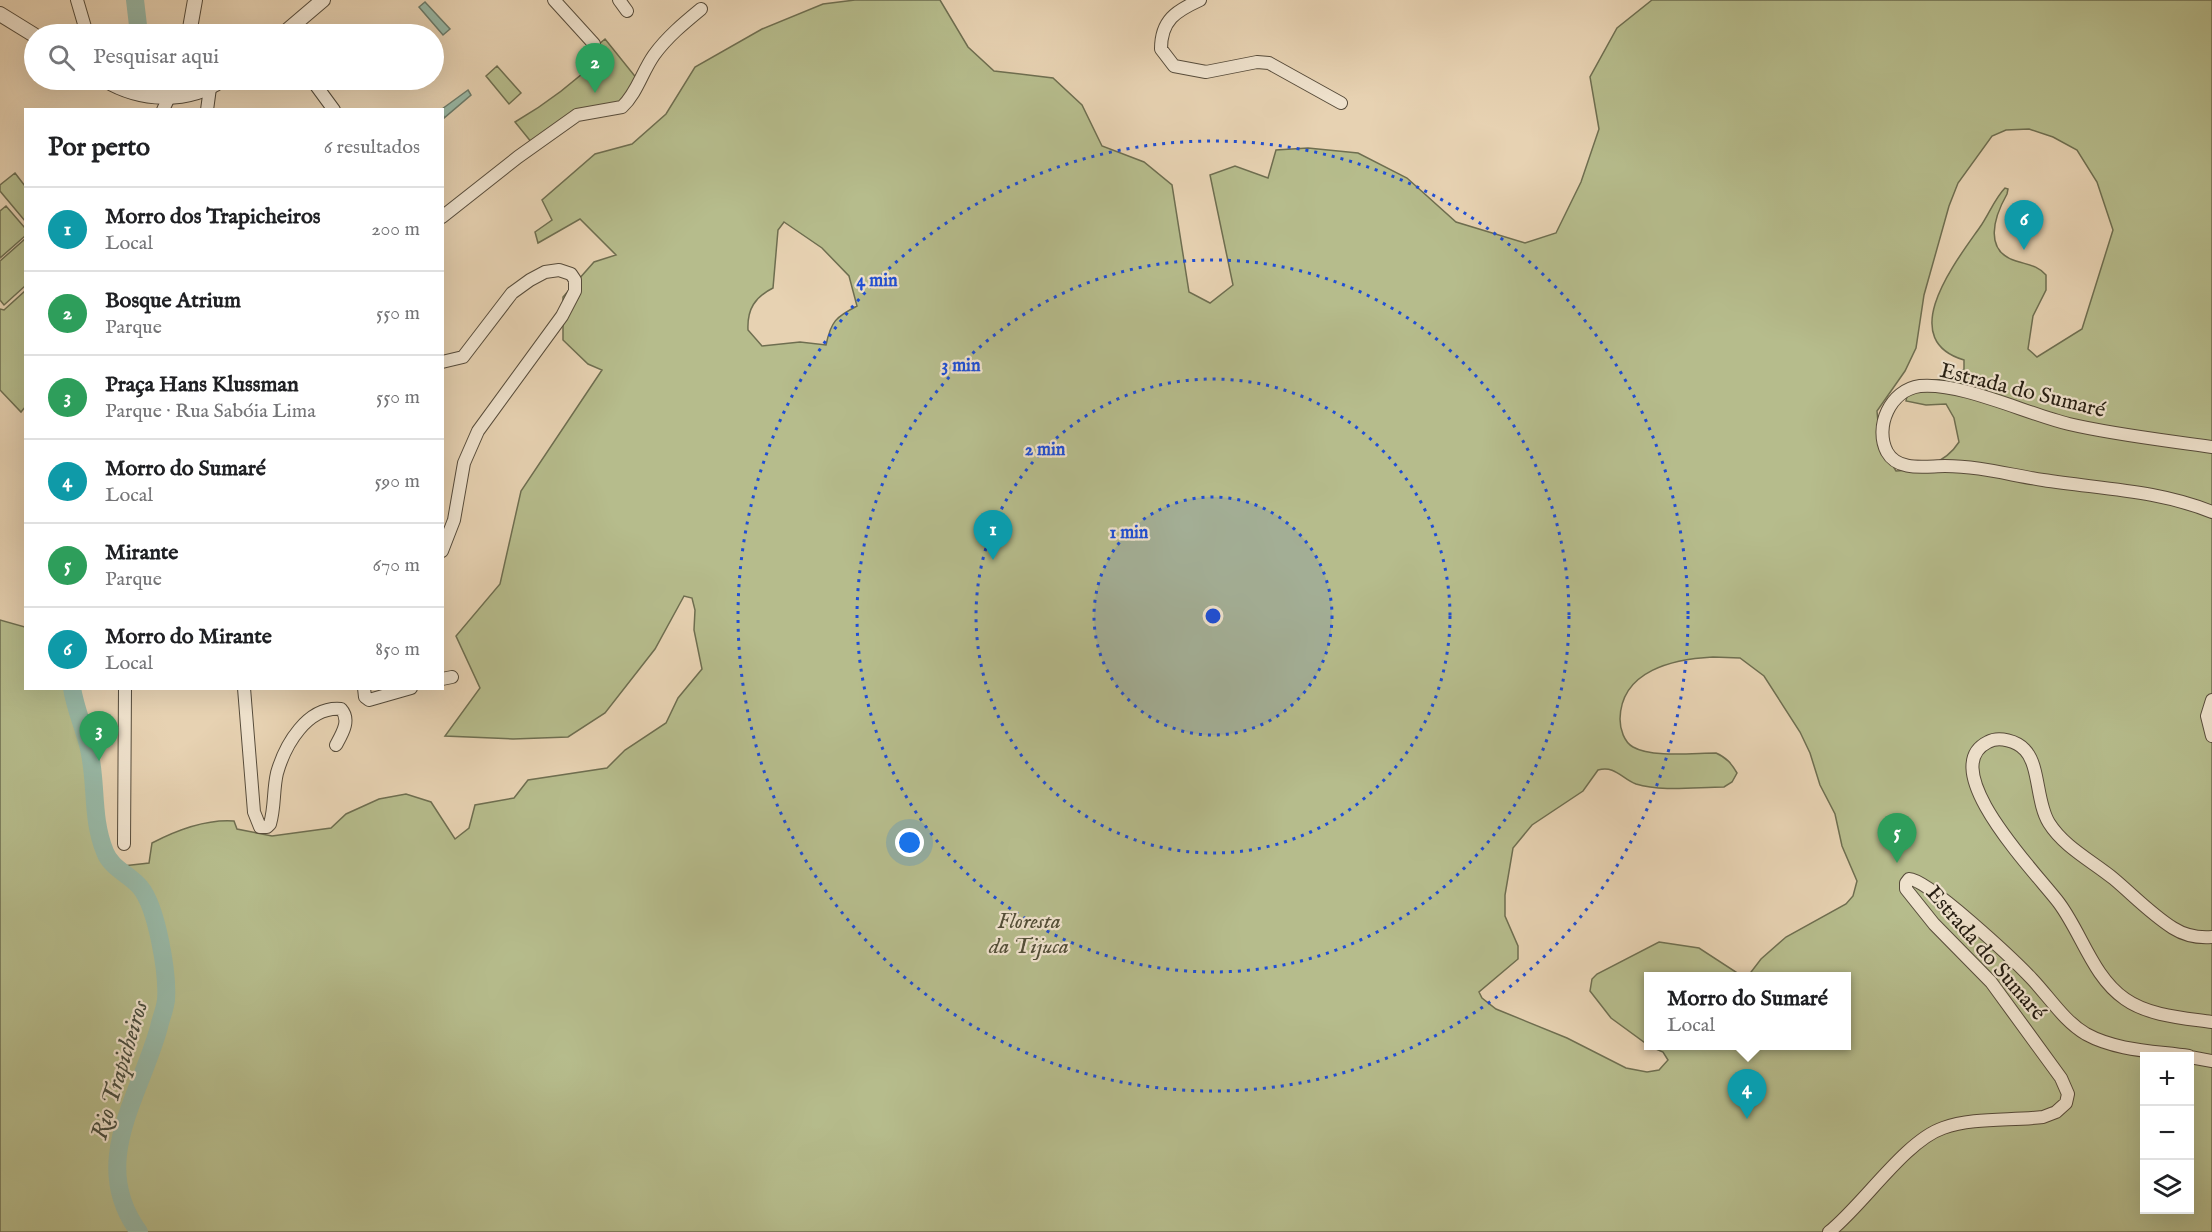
<!DOCTYPE html>
<html lang="pt">
<meta charset="utf-8">
<style>
body{margin:0;font-family:"IM FELL English",serif;background:#f2f2f2;color:#202124}
.controls{position:absolute;right:18px;bottom:18px;display:grid;overflow:hidden;border-radius:0px;box-shadow:0 6px 24px #0002}
.controls button{width:54px;height:54px;display:grid;place-items:center;padding:0;border:0;border-bottom:2px solid #e0e0e0;background:#fff;color:#202124;font:30px sans-serif}
.you{position:absolute;left:910px;top:843px;width:21px;height:21px;margin:-15px;border:4px solid #fff;border-radius:50%;background:#1a73e8;box-shadow:0 0 0 9px #1a73e833}
.badge{display:grid;place-items:center;width:39px;height:39px;border-radius:50%;background:#8f2418;color:#fff;font-size:20px;font-weight:700}
.pin{position:absolute;translate:-50% -50px;filter:drop-shadow(0 2px 3px #0008)}
.pin::after{content:'';position:absolute;top:32px;width:21px;height:18px;background:inherit;clip-path:polygon(0 0,100% 0,50% 100%)}
.popup{position:absolute;left:1644px;top:972px;width:207px;height:78px;box-sizing:border-box;display:grid;place-content:center;border-radius:0px;background:#fff;filter:drop-shadow(0 2px 4px #0005);font-size:20px;white-space:nowrap;color:#757577}
.popup b{font-size:22px;color:#202124}
.popup::after{content:'';position:absolute;left:50%;top:100%;margin-left:-12px;border:12px solid transparent;border-top-color:#fff}
.list{margin:0;padding:0;list-style:none}
h2{display:flex;justify-content:space-between;align-items:center;height:78px;margin:0;padding:0 24px;font-size:26px}
h2 small{font-size:20px;font-weight:400;color:#757577}
.list li{display:grid;grid-template-columns:39px 1fr auto;gap:18px;align-items:center;box-sizing:border-box;height:84px;padding:0 24px;border-top:2px solid #e0e0e0}
.list b{display:block;font-size:22px;white-space:nowrap}
.list p{margin:0;font-size:20px;white-space:nowrap;color:#757577}
.list em{font-size:20px;font-style:normal;color:#757577}
.icon{flex:none;width:33px;height:33px;fill:none;stroke:currentColor;stroke-width:2;stroke-linecap:round;stroke-linejoin:round}
.map{position:relative;flex:none;width:2212px;height:1232px;overflow:hidden}
.search{position:absolute;background:#fff;box-shadow:0 6px 24px #0002;left:24px;top:24px;width:420px;height:66px;display:flex;align-items:center;gap:15px;box-sizing:border-box;padding:0 21px;border-radius:33px;color:#757577;font-size:22px}
.panel{position:absolute;background:#fff;box-shadow:0 6px 24px #0002;left:24px;top:108px;width:420px;height:582px;border-radius:0px}
.map>svg:first-child{display:block}
.green{fill:#b6bc8c;stroke:#6e6e50;stroke-width:1.5;fill-rule:evenodd}
.water{fill:#98b8a6;stroke:#6b7b6b;stroke-width:1.5}
.lines{fill:none;stroke-linecap:round;stroke-linejoin:round}
.river{stroke:#98b8a6;stroke-width:18}
.minor-casing{stroke:#574c3b;stroke-width:14}
.tertiary-casing{stroke:#574c3b;stroke-width:16}
.minor{stroke:#efe2cd;stroke-width:12}
.tertiary{stroke:#efe2cd;stroke-width:14}
.ring{fill:none;stroke:#1d4ed8;stroke-width:3;stroke-dasharray:3 6}
.labels{text-anchor:middle;stroke-width:4.5;stroke-linejoin:round;paint-order:stroke}
.street-label{font-size:22px;fill:#271f13;stroke:#efe2cd}
.park-label{font-size:22px;font-style:italic;fill:#524e37;stroke:#efe2cd}
.water-label{font-size:24px;font-style:italic;fill:#494d3f;stroke:#efe2cd}
.centre{fill:#1d4ed8;stroke:#efe2cd;stroke-width:3}
.ring-label{font-size:18px;text-anchor:middle;font-weight:bold;fill:#1d4ed8;stroke:#efe2cd;stroke-width:4.5;stroke-linejoin:round;paint-order:stroke}
</style>
<div class="map">
<svg width="2212" height="1232" viewBox="0 0 2212 1232">
<rect width="100%" height="100%" fill="#e7d2b2"/>
<filter id="stains"><feTurbulence type="fractalNoise" baseFrequency=".00333" numOctaves="4"/><feColorMatrix values="0 0 0 0 .2 0 0 0 0 .09 0 0 0 0 .02 0 0 0 .5 -.17"/></filter>
<radialGradient id="worn" r=".72"><stop offset=".6" stop-color="#630" stop-opacity="0"/><stop offset="1" stop-color="#630" stop-opacity=".3"/></radialGradient>
<path class="green" d="M 855,0 L 940,0 L 968,47 L 994,71 L 1053,78 L 1082,105 L 1102,146 L 1144,162 L 1172,185 L 1189,292 L 1210,303 L 1233,285 L 1210,175 L 1235,166 L 1268,178 L 1276,150 L 1308,148 L 1358,153 L 1407,178 L 1456,222 L 1525,243 L 1556,233 L 1581,182 L 1599,129 L 1590,77 L 1617,28 L 1652,0 L 2212,0 L 2212,1232 L 0,1232 L 0,620 L 25,627 L 26,688 L 69,689 C 73,706 76,738 92,749 L 91,790 L 93,810 L 114,867 L 149,863 L 152,843 C 177,830 206,819 234,821 L 237,829 L 272,836 L 331,828 L 346,814 L 379,799 L 406,794 L 431,802 L 455,839 L 469,828 L 475,805 L 514,798 L 528,780 L 607,768 L 625,750 L 666,723 L 678,698 L 702,669 L 694,630 L 695,610 L 692,598 L 684,596 L 655,649 L 605,713 L 568,737 L 513,739 L 445,736 L 480,688 L 456,636 L 500,584 L 521,491 L 602,370 L 588,364 L 563,340 L 563,297 L 594,262 L 616,255 L 580,219 L 538,243 L 535,232 L 552,220 L 542,200 L 595,154 L 632,144 L 666,114 L 695,67 L 762,29 L 823,4 ZM 2029,129 L 2053,137 L 2077,150 L 2097,182 L 2113,230 L 2082,329 L 2037,357 L 2028,349 L 2033,316 L 2046,290 L 2046,275 C 2037,265 2028,265 2016,261 C 1983,251 1994,217 2007,194 L 2008,189 L 2005,188 C 1995,198 1988,216 1980,227 C 1957,260 1894,339 1964,360 L 1964,369 C 1961,372 1956,375 1952,377 C 1933,385 1910,371 1906,401 L 1926,405 L 1946,404 L 1954,418 L 1959,442 C 1945,464 1921,470 1896,471 L 1880,445 L 1877,411 L 1905,371 L 1916,348 L 1924,295 L 1949,206 L 1958,183 L 1992,136 L 2006,130 ZM 784,222 L 822,248 L 849,276 L 857,306 C 836,317 831,321 826,345 L 800,342 L 762,346 L 748,330 C 747,309 755,297 773,288 L 778,230 ZM 1713,657 L 1740,658 L 1764,676 L 1800,732 L 1810,753 L 1820,785 L 1835,814 L 1842,846 L 1857,881 L 1853,896 L 1846,904 L 1786,937 L 1761,959 L 1748,976 L 1846,976 L 1846,1046 L 1649,1046 L 1663,1052 L 1668,1060 L 1659,1070 L 1647,1072 L 1626,1068 L 1567,1038 L 1496,1009 L 1482,998 L 1479,992 L 1518,959 L 1518,946 L 1505,916 L 1505,895 L 1513,848 L 1532,825 L 1583,791 L 1598,770 C 1615,765 1622,779 1636,784 C 1662,792 1697,787 1724,787 L 1732,782 L 1737,773 C 1731,763 1727,758 1716,753 C 1694,753 1652,758 1633,747 C 1624,742 1620,729 1620,719 C 1621,670 1674,659 1713,657 ZM 2144,1056 L 2190,1056 L 2190,1210 L 2144,1210 Z
M 605,39 L 638,80 L 623,107 L 582,110 L 532,143 L 515,122 C 546,104 574,83 600,57 L 592,50 Z
M 497,66 L 521,93 L 509,104 L 486,76 Z
M 15,173 L 25,186 L 25,221 L 0,191 L 0,185 Z
M 6,206 L 25,228 L 25,236 L 0,258 L 0,211 Z
M 25,239 L 25,286 L 4,305 L 0,300 L 0,261 Z
M 25,291 L 26,406 L 21,412 L 0,390 L 0,309 L 4,310 Z
M 1659,942 L 1699,948 L 1742,976 L 1648,976 L 1648,1045 L 1611,1018 L 1590,991 L 1592,979 L 1597,974 Z"/>
<path class="water" d="M 425,2 L 450,29 L 443,35 L 419,7 Z
M 468,90 L 471,95 L 444,118 L 442,109 Z"/>
<g class="lines">
<path class="river" d="M 135,0 L 139,34
M 72,688 C 75,707 82,723 87,741 C 98,777 90,816 105,852 C 111,868 130,875 140,887 C 157,907 168,974 166,1000 C 165,1009 161,1018 159,1027 C 140,1097 88,1163 139,1232"/>
<g class="minor-casing">
<path id="minor" d="M 77,0 L 87,34
M 554,0 L 594,44
M 619,0 L 627,11
M 1200,0 C 1176,11 1161,20 1161,49 L 1174,66 L 1206,72 L 1257,62 L 1269,63 L 1341,103
M 312,80 L 334,110
M 163,110 L 169,97
M 207,110 L 210,88
M 442,217 L 518,157 L 577,115 L 622,107 C 637,93 642,72 654,55 C 667,37 684,23 701,9
M 442,362 L 463,357 L 512,293 L 530,280 L 545,272 L 559,270 L 571,274 L 575,280 L 575,291 L 562,316 L 478,431 L 464,463 L 454,520 L 442,551
M 2212,447 C 2164,440 2116,435 2069,424 C 2027,414 1961,382 1920,386 C 1890,390 1874,427 1887,452 C 1898,472 1926,466 1945,466 C 1979,466 2010,475 2043,480 C 2101,489 2158,490 2212,512
M 442,679 L 452,677
M 244,688 L 254,812 L 260,827 L 267,827 L 270,824 C 275,807 273,790 277,773 C 285,745 307,706 341,709 C 351,720 342,734 336,745
M 364,688 L 365,697 L 369,700 L 411,688
M 2212,700 L 2207,716 L 2212,736
M 124,844 L 125,688
M 2212,937 C 2199,938 2184,935 2173,928 C 2151,914 2133,895 2114,879 C 2092,861 2064,847 2049,823 C 2036,802 2040,766 2025,750 C 2017,741 1999,736 1988,742 C 1933,769 2040,877 2059,903 C 2082,934 2093,977 2125,999 C 2149,1016 2184,1018 2212,1022
M 2190,1057 L 2212,1061
M 1829,1232 C 1863,1205 1905,1141 1943,1128 C 1973,1117 2011,1121 2043,1117 L 2056,1112 L 2066,1103 L 2068,1094 L 2061,1078 L 1991,982 L 1934,924 L 1906,889 L 1906,883 L 1909,879 C 1927,878 2016,962 2032,979 C 2050,998 2064,1021 2086,1034 C 2117,1051 2155,1051 2189,1056"/>
</g>
<g class="tertiary-casing">
<path id="tertiary" d="M 0,14 L 34,35
M 189,34 L 195,0
M 283,34 L 323,0
M 105,80 C 140,101 187,104 222,80
M 140,93 L 156,88 L 165,80
M 169,97 L 177,80"/>
</g>
<use href="#minor" class="minor"/>
<use href="#tertiary" class="tertiary"/>
</g>
<circle cx="1213" cy="616" r="119" fill="#1d4ed8" fill-opacity=".12"/>
<g class="ring">
<circle cx="1213" cy="616" r="119"/>
<circle cx="1213" cy="616" r="237"/>
<circle cx="1213" cy="616" r="356"/>
<circle cx="1213" cy="616" r="475"/>
</g>
<g class="labels">
<g class="street-label">
<text transform="translate(2023 389) rotate(14)" y="8">Estrada do Sumaré</text>
<text transform="translate(1987 952) rotate(49)" y="8">Estrada do Sumaré</text>
</g>
<g class="park-label">
<text x="1029" y="928">Floresta<tspan x="1029" dy="25">da Tijuca</tspan></text>
</g>
<g class="water-label">
<text transform="translate(119 1070) rotate(-73)" y="8">Rio Trapicheiros</text>
</g>
</g>
<circle cx="1213" cy="616" r="9" class="centre"/>
<g class="ring-label">
<text x="877" y="286">4 min</text>
<text x="961" y="371">3 min</text>
<text x="1045" y="455">2 min</text>
<text x="1129" y="538">1 min</text>
</g>
<rect width="100%" height="100%" filter="url(#stains)"/>
<rect width="100%" height="100%" fill="url(#worn)"/>
</svg>
<div class="controls">
<button>+</button>
<button>−</button>
<button><svg class="icon" aria-label="layers" viewBox="0 0 24 24"><path d="M12 4l9 5-9 5-9-5zM3 14l9 5 9-5"/></svg></button>
</div>
<div class="you"></div>
<div class="pin badge" style="left:993px;top:560px;background:#0f9aa8">1</div>
<div class="pin badge" style="left:595px;top:93px;background:#2e9e5b">2</div>
<div class="pin badge" style="left:99px;top:761px;background:#2e9e5b">3</div>
<div class="pin badge" style="left:1747px;top:1119px;background:#0f9aa8">4</div>
<div class="popup"><b>Morro do Sumaré</b>Local</div>
<div class="pin badge" style="left:1897px;top:863px;background:#2e9e5b">5</div>
<div class="pin badge" style="left:2024px;top:250px;background:#0f9aa8">6</div>
<div class="search"><svg class="icon" aria-label="search" viewBox="0 0 24 24"><circle cx="10" cy="10" r="6"/><path d="M15 15l6 6"/></svg>Pesquisar aqui</div>
<section class="panel">
<h2>Por perto<small>6 resultados</small></h2>
<ul class="list">
<li><span class="badge" style="background:#0f9aa8">1</span><div><b>Morro dos Trapicheiros</b><p>Local</p></div><em>200 m</em></li>
<li><span class="badge" style="background:#2e9e5b">2</span><div><b>Bosque Atrium</b><p>Parque</p></div><em>550 m</em></li>
<li><span class="badge" style="background:#2e9e5b">3</span><div><b>Praça Hans Klussman</b><p>Parque · Rua Sabóia Lima</p></div><em>550 m</em></li>
<li><span class="badge" style="background:#0f9aa8">4</span><div><b>Morro do Sumaré</b><p>Local</p></div><em>590 m</em></li>
<li><span class="badge" style="background:#2e9e5b">5</span><div><b>Mirante</b><p>Parque</p></div><em>670 m</em></li>
<li><span class="badge" style="background:#0f9aa8">6</span><div><b>Morro do Mirante</b><p>Local</p></div><em>850 m</em></li>
</ul>
</section>
</div>
